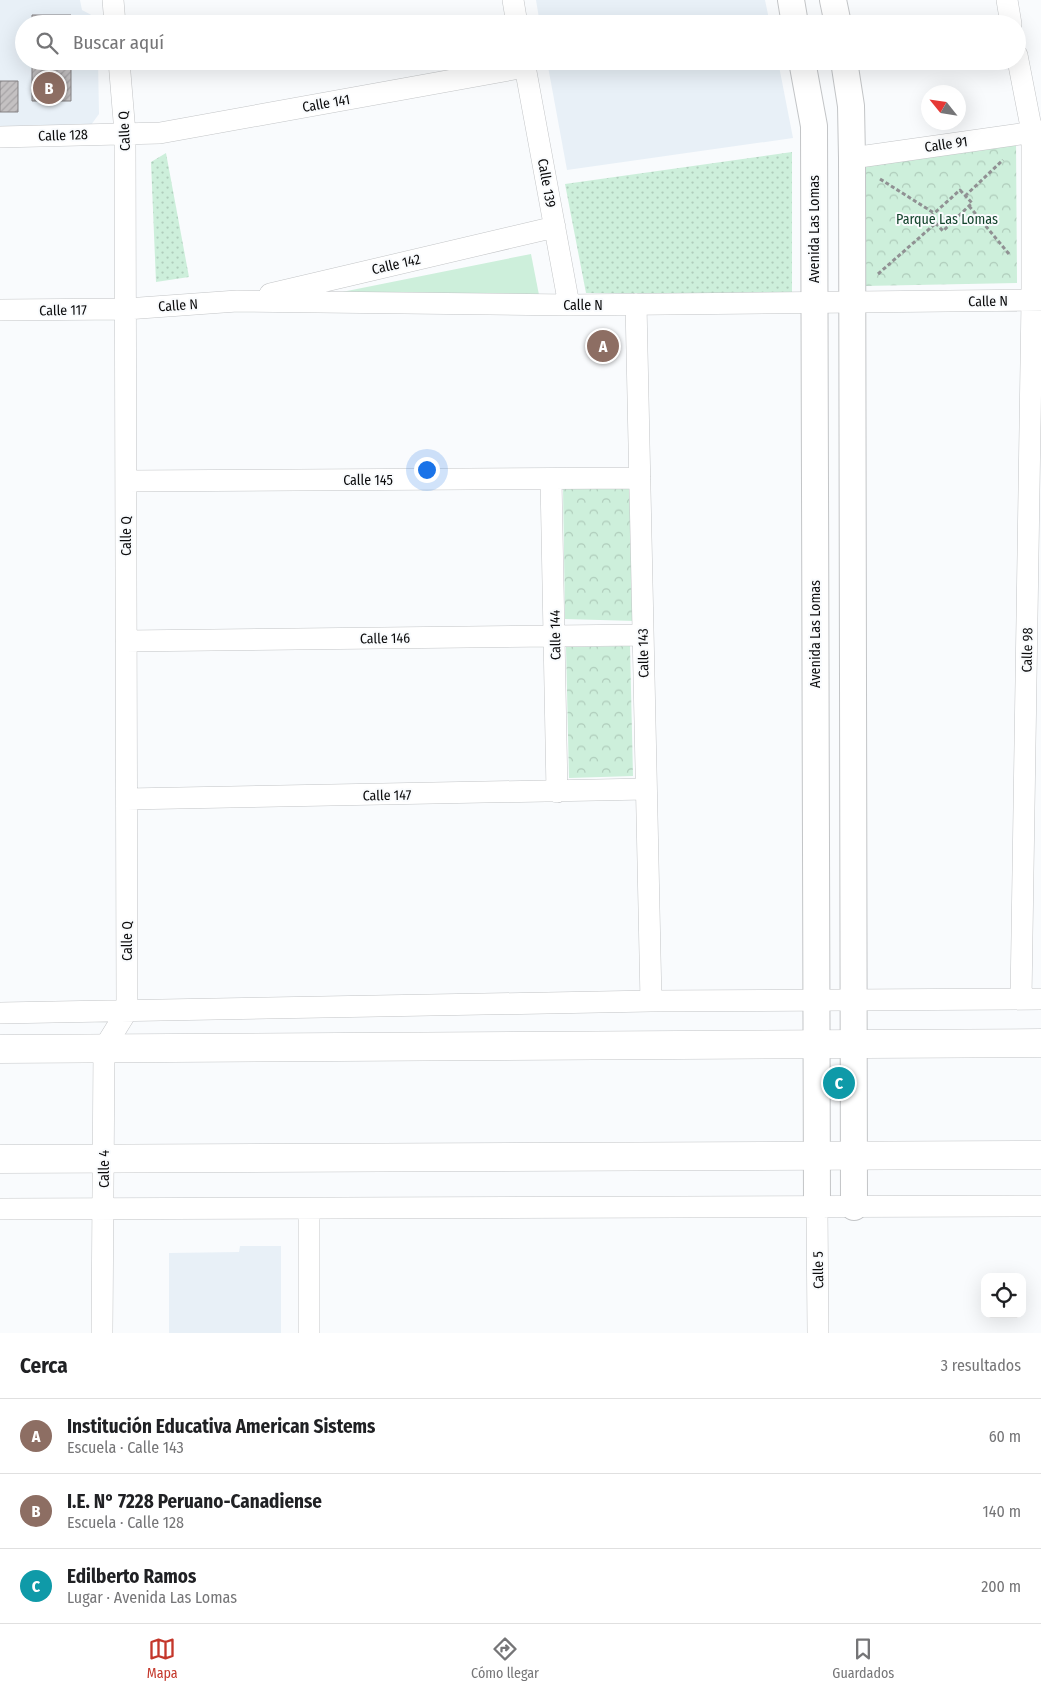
<!DOCTYPE html>
<html lang="es">
<meta charset="utf-8">
<style>
body{margin:0;font-family:"Fira Sans Condensed",sans-serif;background:#f6f6f6;color:#202124}
.controls{position:absolute;right:15px;bottom:15px;display:grid;overflow:hidden;border-radius:10px;box-shadow:0 5px 20px #0002}
.controls button{width:45px;height:45px;display:grid;place-items:center;padding:0;border:0;border-bottom:1px solid #e0e0e0;background:#fff;color:#202124;font:25px sans-serif}
.compass{position:absolute;left:921px;top:85px;width:45px;height:45px;border-radius:50%;background:#fff;box-shadow:0 5px 20px #0002;rotate:300deg}
.you{position:absolute;left:426px;top:469px;width:18px;height:18px;margin:-12px;border:4px solid #fff;border-radius:50%;background:#1a73e8;box-shadow:0 0 0 8px #1a73e833}
.badge{display:grid;place-items:center;width:32px;height:32px;border-radius:50%;background:#c4372b;color:#fff;font-size:16px;font-weight:700}
.pin{position:absolute;translate:-50% -50%;border:2px solid #fff;box-shadow:0 1px 5px #0006}
.list{margin:0;padding:0;list-style:none}
h2{display:flex;justify-content:space-between;align-items:center;height:65px;margin:0;padding:0 20px;font-size:21px}
h2 small{font-size:16px;font-weight:400;color:#757577}
.list li{display:grid;grid-template-columns:32px 1fr auto;gap:15px;align-items:center;box-sizing:border-box;height:75px;padding:0 20px;border-top:1px solid #e0e0e0}
.list b{display:block;font-size:19px;white-space:nowrap}
.list p{margin:0;font-size:16px;white-space:nowrap;color:#757577}
.list em{font-size:16px;font-style:normal;color:#757577}
.icon{flex:none;width:28px;height:28px;fill:none;stroke:currentColor;stroke-width:2;stroke-linecap:round;stroke-linejoin:round}
.map{position:relative;flex:none;width:1041px;height:1333px;overflow:hidden}
.search{position:absolute;background:#fff;box-shadow:0 5px 20px #0002;left:15px;right:15px;top:15px;height:55px;display:flex;align-items:center;gap:12px;box-sizing:border-box;padding:0 18px;border-radius:28px;color:#757577;font-size:19px}
.sheet{height:290px;background:#fff}
nav{display:flex;justify-content:space-around;align-items:center;box-sizing:border-box;height:70px;border-top:1px solid #e0e0e0;background:#fff;font-size:14px;color:#757577}
nav a{display:grid;justify-items:center;gap:2px}
nav .on{color:#c4372b}
.map>svg:first-child{display:block}
.built{fill:#e8f0f7}
.grass{fill:#cdefdb}
.park{fill:url(#park-crowns)}
.garden{fill:url(#garden-dots)}
.building{fill:url(#building-hatch);stroke:#848183}
.lines{fill:none;stroke-linecap:round;stroke-linejoin:round}
.minor-casing{stroke:#c3c5c7;stroke-width:22}
.tertiary-casing{stroke:#c3c5c7;stroke-width:28}
.secondary-casing{stroke:#c3c5c7;stroke-width:29}
.path{stroke:#909193;stroke-width:3;stroke-dasharray:4 2.5;stroke-linecap:butt}
.minor{stroke:#fff;stroke-width:21}
.tertiary{stroke:#fff;stroke-width:26}
.secondary{stroke:#fff;stroke-width:28}
.labels{text-anchor:middle;stroke-width:4;stroke-linejoin:round;paint-order:stroke}
.street-label{font-size:14px;fill:#0b0b0c;stroke:#f9fbfd}
.park-label{font-size:14px;fill:#13442c;stroke:#f9fbfd}
</style>
<div class="map">
<svg width="1041" height="1333" viewBox="0 0 1041 1333">
<defs>
<pattern id="park-crowns" width="20" height="18" patternUnits="userSpaceOnUse" patternTransform="scale(1.25)"><rect width="20" height="18" fill="#cdefdb"/><path d="M2 6a3 3 0 1 1 6 0M12 15a3 3 0 1 1 6 0" fill="none" stroke="#afccbb"/></pattern>
<pattern id="garden-dots" width="8" height="8" patternUnits="userSpaceOnUse" patternTransform="scale(1.25)"><rect width="8" height="8" fill="#cdefdb"/><path d="M2 2h.1M6 6h.1" fill="none" stroke="#afccbb" stroke-width="1.8" stroke-linecap="round"/></pattern>
<pattern id="building-hatch" width="6" height="6" patternUnits="userSpaceOnUse" patternTransform="scale(1.25)"><rect width="6" height="6" fill="#c4c1c2"/><path d="M-1 1l2-2M0 6l6-6M5 7l2-2" fill="none" stroke="#a7a4a6"/></pattern>
</defs>
<rect width="100%" height="100%" fill="#f9fbfd"/>
<path class="built" d="M 0,0 L 80,0 L 82,10 L 97,18 L 97,24 L 24,24 L 24,61 L 98,61 L 99,114 L 91,125 L 0,126 Z
M 536,0 L 765,0 L 770,24 L 540,24 Z
M 547,61 L 778,61 L 793,138 L 567,170 Z
M 240,1246 L 281,1246 L 281,1333 L 169,1333 L 169,1253 L 239,1252 Z"/>
<path class="grass" d="M 531,254 L 539,295 L 322,296 Z"/>
<path class="park" d="M 1016,140 L 1017,283 L 864,286 L 861,167 Z
M 563,488 L 635,489 L 635,621 L 565,619 Z
M 630,646 L 633,776 L 569,778 L 566,647 Z"/>
<path class="garden" d="M 792,152 L 792,294 L 586,293 L 565,184 Z
M 166,153 L 189,277 L 156,282 L 151,162 Z"/>
<path class="building" d="M 32,15 L 71,15 L 71,24 L 32,24 Z
M 32,61 L 71,61 L 71,101 L 32,101 Z
M 0,81 L 18,81 L 18,112 L 0,112 Z"/>
<g class="lines">
<g class="minor-casing">
<path id="minor" d="M 113,0 L 115,24
M 513,0 L 517,24
M 1007,0 L 1011,24
M 1017,55 L 1032,132 L 1032,300 L 1021,999
M 524,61 L 569,305
M 0,137 L 160,133 L 525,67
M 852,158 L 1041,131
M 270,294 L 555,227
M 636,304 L 651,1001
M 0,310 L 126,309 L 237,301 L 569,305 L 1041,300
M 551,479 L 557,792
M 126,481 L 640,478
M 126,641 L 643,635
M 127,799 L 646,789
M 0,1013 L 651,1001 L 1041,999
M 817,1207 L 818,1333
M 0,1209 L 1041,1206
M 309,1209 L 309,1333
M 102,1333 L 104,1048 L 127,1011 L 125,133 L 119,61"/>
</g>
<g class="tertiary-casing">
<path id="tertiary" d="M 791,0 L 795,24
M 833,0 L 838,24
M 802,61 L 814,126 L 817,1207
M 844,61 L 851,106 L 852,158 L 854,1207"/>
</g>
<g class="secondary-casing">
<path id="secondary" d="M 0,1049 L 1041,1043
M 0,1159 L 1041,1155"/>
</g>
<path class="path" d="M 880,179 L 934,213
M 960,190 L 972,203 L 943,231 L 930,217 Z
M 965,196 L 1003,160
M 969,206 L 1009,254
M 878,274 L 936,223"/>
<use href="#minor" class="minor"/>
<use href="#tertiary" class="tertiary"/>
<use href="#secondary" class="secondary"/>
</g>
<g class="labels">
<g class="street-label">
<text transform="translate(326 103) rotate(-10)" y="5">Calle 141</text>
<text transform="translate(124 131) rotate(-93)" y="5">Calle Q</text>
<text transform="translate(63 135) rotate(-2)" y="5">Calle 128</text>
<text transform="translate(946 144) rotate(-8)" y="5">Calle 91</text>
<text transform="translate(547 183) rotate(80)" y="5">Calle 139</text>
<text transform="translate(814 229) rotate(-90)" y="5">Avenida Las Lomas</text>
<text transform="translate(396 264) rotate(-13)" y="5">Calle 142</text>
<text transform="translate(988 301) rotate(-1)" y="5">Calle N</text>
<text transform="translate(178 305) rotate(-4)" y="5">Calle N</text>
<text x="583" y="310">Calle N</text>
<text transform="translate(63 310) rotate(-1)" y="5">Calle 117</text>
<text x="368" y="485">Calle 145</text>
<text transform="translate(126 536) rotate(-90)" y="5">Calle Q</text>
<text transform="translate(815 634) rotate(-90)" y="5">Avenida Las Lomas</text>
<text transform="translate(555 635) rotate(-91)" y="5">Calle 144</text>
<text transform="translate(385 638) rotate(-1)" y="5">Calle 146</text>
<text transform="translate(1027 650) rotate(-89)" y="5">Calle 98</text>
<text transform="translate(643 653) rotate(-91)" y="5">Calle 143</text>
<text transform="translate(387 795) rotate(-1)" y="5">Calle 147</text>
<text transform="translate(127 941) rotate(-90)" y="5">Calle Q</text>
<text transform="translate(104 1169) rotate(-90)" y="5">Calle 4</text>
<text transform="translate(818 1270) rotate(-91)" y="5">Calle 5</text>
</g>
<g class="park-label">
<text x="947" y="224">Parque Las Lomas</text>
</g>
</g>
</svg>
<div class="controls">
<button><svg class="icon" aria-label="locate" viewBox="0 0 24 24"><circle cx="12" cy="12" r="6"/><path d="M12 2v4M12 18v4M2 12h4M18 12h4"/></svg></button>
</div>
<svg class="compass" viewBox="-18 -18 36 36"><path d="M0-13l5 13h-10z" fill="#e53935"/><path d="M0 13l5-13h-10z" fill="#757577"/></svg>
<div class="you"></div>
<div class="pin badge" style="left:603px;top:346px;background:#8d6e63">A</div>
<div class="pin badge" style="left:49px;top:88px;background:#8d6e63">B</div>
<div class="pin badge" style="left:839px;top:1083px;background:#0f9aa8">C</div>
<div class="search"><svg class="icon" aria-label="search" viewBox="0 0 24 24"><circle cx="10" cy="10" r="6"/><path d="M15 15l6 6"/></svg>Buscar aquí</div>
</div>
<section class="sheet">
<h2>Cerca<small>3 resultados</small></h2>
<ul class="list">
<li><span class="badge" style="background:#8d6e63">A</span><div><b>Institución Educativa American Sistems</b><p>Escuela · Calle 143</p></div><em>60 m</em></li>
<li><span class="badge" style="background:#8d6e63">B</span><div><b>I.E. N° 7228 Peruano-Canadiense</b><p>Escuela · Calle 128</p></div><em>140 m</em></li>
<li><span class="badge" style="background:#0f9aa8">C</span><div><b>Edilberto Ramos</b><p>Lugar · Avenida Las Lomas</p></div><em>200 m</em></li>
</ul>
</section>
<nav>
<a class="on"><svg class="icon" aria-label="map" viewBox="0 0 24 24"><path d="M3 6l6-2 6 2 6-2v14l-6 2-6-2-6 2zM9 4v14M15 6v14"/></svg>Mapa</a>
<a><svg class="icon" aria-label="directions" viewBox="0 0 24 24"><path d="M12 3l9 9-9 9-9-9zM9 14v-3h6M13 9l2 2-2 2"/></svg>Cómo llegar</a>
<a><svg class="icon" aria-label="saved" viewBox="0 0 24 24"><path d="M7 4h10v16l-5-4-5 4z"/></svg>Guardados</a>
</nav>
